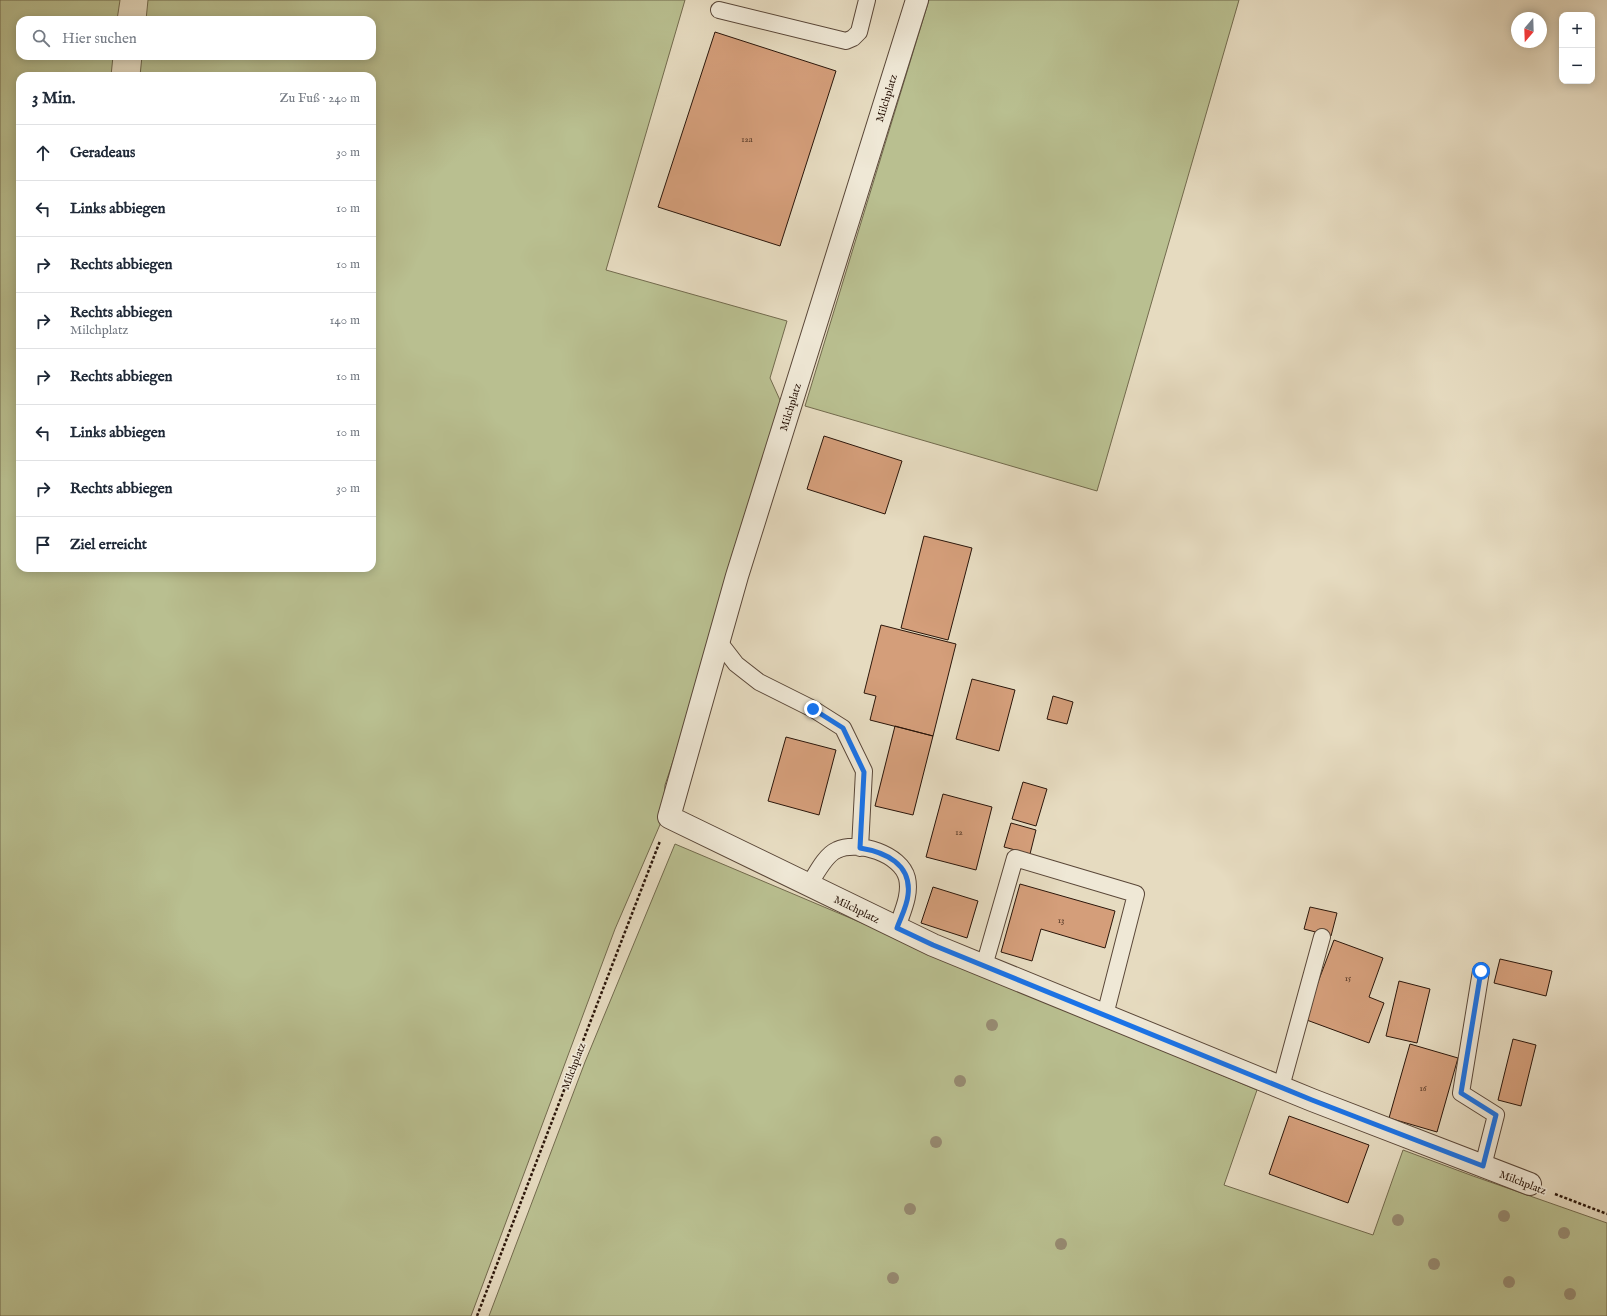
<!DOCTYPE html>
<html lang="de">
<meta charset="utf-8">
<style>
body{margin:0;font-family:"IM FELL English",serif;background:#f6f6f7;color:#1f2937}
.controls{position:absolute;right:12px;top:12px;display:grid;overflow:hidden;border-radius:8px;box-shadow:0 2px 10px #0003}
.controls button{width:36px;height:36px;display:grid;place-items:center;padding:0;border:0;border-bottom:1px solid #e0e1e3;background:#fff;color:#1f2937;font:20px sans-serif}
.compass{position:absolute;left:1511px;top:12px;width:36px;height:36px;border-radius:50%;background:#fff;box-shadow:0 2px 10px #0003;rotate:199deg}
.stop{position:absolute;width:12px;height:12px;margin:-9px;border:3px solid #1a73e8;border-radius:50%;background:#fff}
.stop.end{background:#1a73e8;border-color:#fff;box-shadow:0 1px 4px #0008}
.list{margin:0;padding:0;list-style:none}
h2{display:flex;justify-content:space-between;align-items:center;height:52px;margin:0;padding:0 16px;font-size:17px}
h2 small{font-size:13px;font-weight:400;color:#747a83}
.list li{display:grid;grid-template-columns:26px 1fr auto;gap:12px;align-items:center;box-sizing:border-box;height:56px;padding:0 16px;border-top:1px solid #e0e1e3}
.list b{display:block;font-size:15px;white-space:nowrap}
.list p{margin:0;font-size:13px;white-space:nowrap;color:#747a83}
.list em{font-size:13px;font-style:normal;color:#747a83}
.icon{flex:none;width:22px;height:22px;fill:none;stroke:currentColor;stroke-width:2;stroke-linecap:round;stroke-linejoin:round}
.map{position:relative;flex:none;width:1607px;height:1316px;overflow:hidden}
.search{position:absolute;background:#fff;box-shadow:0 2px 10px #0003;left:16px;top:16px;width:360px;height:44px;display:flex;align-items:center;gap:10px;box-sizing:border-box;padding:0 14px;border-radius:12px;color:#747a83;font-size:15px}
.panel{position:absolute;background:#fff;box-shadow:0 2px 10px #0003;left:16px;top:72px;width:360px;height:500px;border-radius:12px}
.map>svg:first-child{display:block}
.green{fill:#b9bf90;stroke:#726a4d}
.building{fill:#d49e7a;stroke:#2b160a}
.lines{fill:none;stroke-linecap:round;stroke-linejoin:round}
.lane-casing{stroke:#5a4738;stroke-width:18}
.street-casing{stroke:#5a4738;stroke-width:24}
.path{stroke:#2b160a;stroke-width:2.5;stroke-dasharray:3 2;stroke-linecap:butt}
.lane{stroke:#efe8d6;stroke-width:16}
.street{stroke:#efe8d6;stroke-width:22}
.tree{fill:#978b72}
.route{stroke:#1a73e8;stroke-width:5}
.labels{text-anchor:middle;stroke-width:3.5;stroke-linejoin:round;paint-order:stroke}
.number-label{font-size:9px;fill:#553826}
.street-label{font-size:11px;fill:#2b160a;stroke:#efe8d6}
</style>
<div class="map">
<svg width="1607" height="1316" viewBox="0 0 1607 1316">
<rect width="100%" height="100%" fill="#e6dbc0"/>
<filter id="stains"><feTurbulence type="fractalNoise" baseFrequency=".005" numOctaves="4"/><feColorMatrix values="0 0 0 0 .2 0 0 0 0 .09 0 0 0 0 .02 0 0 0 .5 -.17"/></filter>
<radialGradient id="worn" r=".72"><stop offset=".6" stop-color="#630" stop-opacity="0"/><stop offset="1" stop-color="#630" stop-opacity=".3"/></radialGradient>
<path class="green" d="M 0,0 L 120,0 L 117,20 L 20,20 L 20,56 L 113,56 L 111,76 L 20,76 L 20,568 L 372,568 L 372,76 L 140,76 L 142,56 L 372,56 L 372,20 L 146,20 L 148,0 L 685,0 L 606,270 L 787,321 L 770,378 L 784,409 L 715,635 L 665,785 L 662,820 L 615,929 L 471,1316 L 0,1316 Z
M 929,0 L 1239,0 L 1097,491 L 805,406 Z
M 675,844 L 1257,1090 L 1224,1185 L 1373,1235 L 1403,1150 L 1473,1176 L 1607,1223 L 1607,1316 L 489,1316 L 585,1062 Z"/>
<path class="building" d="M 715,32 L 836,71 L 780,246 L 658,207 Z
M 824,436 L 902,461 L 885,514 L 807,489 Z
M 924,536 L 972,548 L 948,640 L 901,628 Z
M 881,625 L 956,644 L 933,736 L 870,720 L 876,696 L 864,693 Z
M 972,679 L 1015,690 L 999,751 L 956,739 Z
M 1053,696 L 1073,702 L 1067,724 L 1047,719 Z
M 895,726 L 933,736 L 913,815 L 875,806 Z
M 786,737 L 836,750 L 819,815 L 768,801 Z
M 1023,782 L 1047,789 L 1036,826 L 1012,819 Z
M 943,794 L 992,807 L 976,870 L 926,857 Z
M 1011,823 L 1036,830 L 1030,854 L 1004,847 Z
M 1020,884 L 1115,911 L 1105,948 L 1041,929 L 1032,961 L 1001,952 Z
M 933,887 L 978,901 L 967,938 L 921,923 Z
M 1310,907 L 1337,913 L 1331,936 L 1304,929 Z
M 1334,940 L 1383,958 L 1369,997 L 1384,1003 L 1369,1043 L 1304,1019 Z
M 1500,959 L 1552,971 L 1546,996 L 1494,983 Z
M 1399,981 L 1430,989 L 1417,1043 L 1386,1036 Z
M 1513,1039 L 1536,1045 L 1521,1106 L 1498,1100 Z
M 1410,1044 L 1458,1058 L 1437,1132 L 1389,1118 Z
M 1289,1116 L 1369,1145 L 1348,1203 L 1269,1174 Z"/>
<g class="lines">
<g class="lane-casing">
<path id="lane" d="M 719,10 L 846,41 L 853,38 L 859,32 L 867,0
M 719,642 L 736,664 L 759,682 L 813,709 L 843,728 L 864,771 L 860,848
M 809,885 C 816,874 825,855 837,850 C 858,840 901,854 907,878 C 911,895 902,912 897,928
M 984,966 L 1015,858 L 1136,894 L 1105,1015
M 1481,971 L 1461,1093 L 1496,1115 L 1483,1166
M 1281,1087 L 1322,937"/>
</g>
<g class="street-casing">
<path id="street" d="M 917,0 L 737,576 L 669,817 L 933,945 L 1312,1100 L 1530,1184"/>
</g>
<path class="path" d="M 1555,1194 L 1607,1214
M 477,1316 L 660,841"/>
<use href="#lane" class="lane"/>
<use href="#street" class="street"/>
</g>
<g class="tree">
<circle cx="992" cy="1025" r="6"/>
<circle cx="960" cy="1081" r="6"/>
<circle cx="936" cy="1142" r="6"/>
<circle cx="910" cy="1209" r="6"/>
<circle cx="1504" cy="1216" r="6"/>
<circle cx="1398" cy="1220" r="6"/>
<circle cx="1564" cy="1233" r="6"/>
<circle cx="1061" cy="1244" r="6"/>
<circle cx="1434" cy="1264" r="6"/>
<circle cx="893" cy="1278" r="6"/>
<circle cx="1509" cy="1282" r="6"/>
<circle cx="1570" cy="1294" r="6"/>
</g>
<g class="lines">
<path class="route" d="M 813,709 L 843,728 L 864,772 L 860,848 C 885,852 912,864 908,895 C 907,906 901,917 897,928 L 933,945 L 1312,1100 L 1483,1166 L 1496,1115 L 1461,1093 L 1481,971"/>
</g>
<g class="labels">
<g class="number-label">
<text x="747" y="142">12a</text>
<text x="959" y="835">12</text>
<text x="1061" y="923">13</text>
<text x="1348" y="981">15</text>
<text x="1423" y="1091">16</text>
</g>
<g class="street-label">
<text transform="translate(886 98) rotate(-73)" y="4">Milchplatz</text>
<text transform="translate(790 407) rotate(-73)" y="4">Milchplatz</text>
<text transform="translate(857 909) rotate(26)" y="4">Milchplatz</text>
<text transform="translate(573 1066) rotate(-69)" y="4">Milchplatz</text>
<text transform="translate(1523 1182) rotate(21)" y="4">Milchplatz</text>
</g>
</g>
<rect width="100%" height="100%" filter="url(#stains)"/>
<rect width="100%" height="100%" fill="url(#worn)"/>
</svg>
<div class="controls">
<button>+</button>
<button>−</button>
</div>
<svg class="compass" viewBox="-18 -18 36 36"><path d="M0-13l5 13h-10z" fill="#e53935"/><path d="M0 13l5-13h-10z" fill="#747a83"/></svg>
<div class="stop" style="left:1481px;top:971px"></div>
<div class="stop end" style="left:813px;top:709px"></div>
<div class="search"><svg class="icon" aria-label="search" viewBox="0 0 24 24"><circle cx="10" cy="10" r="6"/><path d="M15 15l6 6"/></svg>Hier suchen</div>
<section class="panel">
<h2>3 Min.<small>Zu Fuß · 240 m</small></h2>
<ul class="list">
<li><svg class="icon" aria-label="ahead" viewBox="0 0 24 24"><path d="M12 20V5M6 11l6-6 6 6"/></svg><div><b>Geradeaus</b></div><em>30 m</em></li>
<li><svg class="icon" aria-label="left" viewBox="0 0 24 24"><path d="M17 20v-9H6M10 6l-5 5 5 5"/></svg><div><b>Links abbiegen</b></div><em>10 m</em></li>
<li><svg class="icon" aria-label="right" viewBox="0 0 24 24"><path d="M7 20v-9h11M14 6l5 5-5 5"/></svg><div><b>Rechts abbiegen</b></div><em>10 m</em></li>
<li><svg class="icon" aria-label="right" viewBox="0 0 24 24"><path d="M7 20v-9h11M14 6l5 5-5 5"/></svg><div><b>Rechts abbiegen</b><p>Milchplatz</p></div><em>140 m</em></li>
<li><svg class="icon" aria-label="right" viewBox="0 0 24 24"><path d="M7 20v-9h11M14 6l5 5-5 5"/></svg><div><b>Rechts abbiegen</b></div><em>10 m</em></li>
<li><svg class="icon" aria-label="left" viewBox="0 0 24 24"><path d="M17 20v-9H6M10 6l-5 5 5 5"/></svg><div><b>Links abbiegen</b></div><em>10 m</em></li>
<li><svg class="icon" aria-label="right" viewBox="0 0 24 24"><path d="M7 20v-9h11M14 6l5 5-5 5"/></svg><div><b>Rechts abbiegen</b></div><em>30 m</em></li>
<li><svg class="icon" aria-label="arrive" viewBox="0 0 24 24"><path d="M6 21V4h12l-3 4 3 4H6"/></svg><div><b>Ziel erreicht</b></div></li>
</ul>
</section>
</div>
